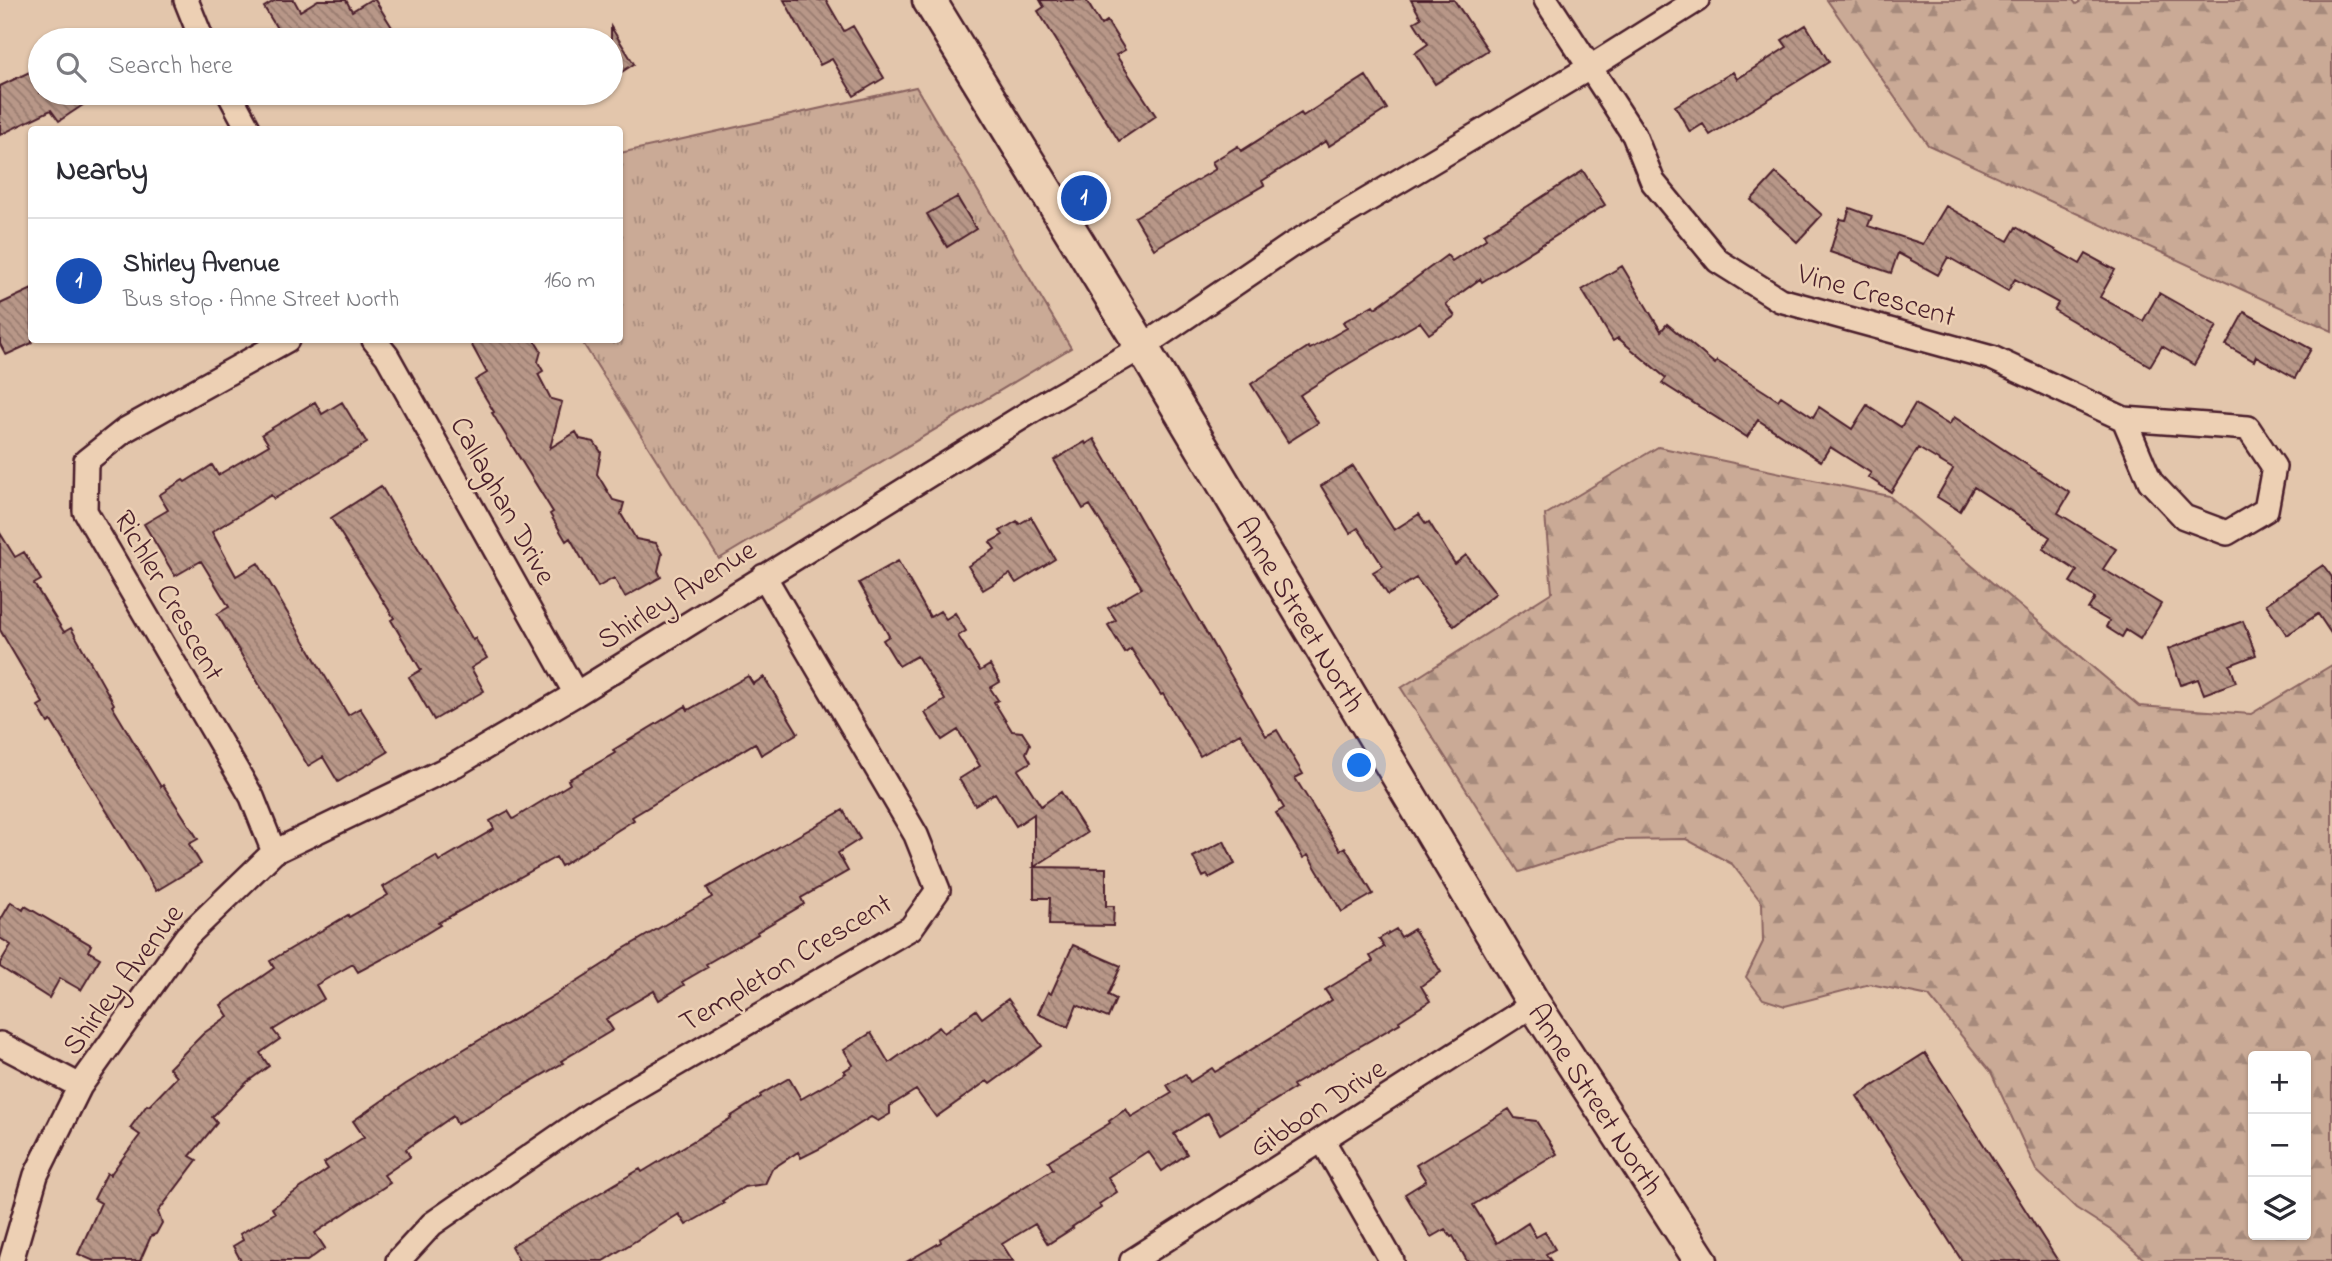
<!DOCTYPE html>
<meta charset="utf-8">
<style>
body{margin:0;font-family:"Indie Flower",sans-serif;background:#f2f2f3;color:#2b2b33}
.controls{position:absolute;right:21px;bottom:21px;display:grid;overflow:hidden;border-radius:7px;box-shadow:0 2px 5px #0004}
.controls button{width:63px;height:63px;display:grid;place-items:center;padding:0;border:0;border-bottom:2px solid #e1e1e2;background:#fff;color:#2b2b33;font:35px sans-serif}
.you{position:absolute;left:1360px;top:766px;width:24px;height:24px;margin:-18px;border:5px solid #fff;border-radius:50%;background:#1a73e8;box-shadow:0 0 0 10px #1a73e833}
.badge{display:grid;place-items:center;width:46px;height:46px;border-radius:50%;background:#c8321e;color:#fff;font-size:23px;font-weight:700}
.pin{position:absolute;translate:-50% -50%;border:4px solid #fff;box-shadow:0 2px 7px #0006}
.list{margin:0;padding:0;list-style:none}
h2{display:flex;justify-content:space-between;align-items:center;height:91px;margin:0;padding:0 28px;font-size:30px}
h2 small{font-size:23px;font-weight:400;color:#7c7c81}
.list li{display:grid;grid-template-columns:46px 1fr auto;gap:21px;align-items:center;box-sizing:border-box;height:126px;padding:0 28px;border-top:2px solid #e1e1e2}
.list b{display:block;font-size:26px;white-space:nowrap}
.list p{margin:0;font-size:23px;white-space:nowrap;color:#7c7c81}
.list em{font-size:23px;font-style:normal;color:#7c7c81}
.icon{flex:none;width:38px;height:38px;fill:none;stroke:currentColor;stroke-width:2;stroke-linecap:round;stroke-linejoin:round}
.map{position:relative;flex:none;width:2332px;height:1261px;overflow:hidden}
.search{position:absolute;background:#fff;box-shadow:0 2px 5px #0004;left:28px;top:28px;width:595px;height:77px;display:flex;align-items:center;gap:18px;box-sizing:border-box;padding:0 24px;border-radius:38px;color:#7c7c81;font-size:26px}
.panel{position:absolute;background:#fff;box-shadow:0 2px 5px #0004;left:28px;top:126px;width:595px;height:217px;border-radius:7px}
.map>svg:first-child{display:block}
.grass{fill:url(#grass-tufts);stroke:#8a6460;stroke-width:2}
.forest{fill:url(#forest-firs);stroke:#8a6460;stroke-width:2;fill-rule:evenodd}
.building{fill:url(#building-back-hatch);stroke:#4a1f2b;stroke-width:2}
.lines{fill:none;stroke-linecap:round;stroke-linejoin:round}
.street-casing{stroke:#4a1f2b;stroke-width:28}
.secondary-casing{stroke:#4a1f2b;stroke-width:37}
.street{stroke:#edd0b4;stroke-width:23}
.secondary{stroke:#edd0b4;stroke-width:32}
.labels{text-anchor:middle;stroke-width:5;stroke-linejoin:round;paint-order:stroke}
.street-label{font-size:30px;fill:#4a1f2b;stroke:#edd0b4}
</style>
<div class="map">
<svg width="2332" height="1261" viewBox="0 0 2332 1261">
<defs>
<pattern id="grass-tufts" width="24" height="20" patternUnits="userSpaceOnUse" patternTransform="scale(1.75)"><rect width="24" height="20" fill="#caaa96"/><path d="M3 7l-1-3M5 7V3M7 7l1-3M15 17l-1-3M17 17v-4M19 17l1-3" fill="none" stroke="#a68a7b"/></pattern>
<pattern id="forest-firs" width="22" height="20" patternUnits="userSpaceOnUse" patternTransform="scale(1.75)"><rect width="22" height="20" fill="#caaa96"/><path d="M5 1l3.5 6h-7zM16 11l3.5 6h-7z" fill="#a68a7b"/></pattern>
<pattern id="building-back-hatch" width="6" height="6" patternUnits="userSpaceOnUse" patternTransform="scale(1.75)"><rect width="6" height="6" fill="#b89788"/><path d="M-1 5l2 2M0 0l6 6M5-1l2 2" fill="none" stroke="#987b6f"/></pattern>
</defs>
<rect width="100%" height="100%" fill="#e3c6ac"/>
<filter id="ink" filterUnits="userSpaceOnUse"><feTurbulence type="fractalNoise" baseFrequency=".0143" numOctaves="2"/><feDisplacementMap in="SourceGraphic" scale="14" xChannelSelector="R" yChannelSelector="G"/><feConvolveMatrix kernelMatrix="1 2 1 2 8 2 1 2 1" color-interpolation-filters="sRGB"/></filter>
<g filter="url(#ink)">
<path class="grass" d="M 916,87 L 1071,348 L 719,559 L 581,340 L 620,340 L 620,153 Z"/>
<path class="forest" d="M 1827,0 L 2073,0 L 2076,4 L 2083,0 L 2332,0 L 2332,331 L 1928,145 Z
M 1658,447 L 1889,496 L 2139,706 L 2251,714 L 2332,665 L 2332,1261 L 2146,1261 L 2112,1231 L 2076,1208 L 2036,1170 L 1991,1072 L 1929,996 L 1870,984 L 1785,1006 L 1763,999 L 1746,977 L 1763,942 L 1762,903 L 1732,864 L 1686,839 L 1619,840 L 1519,872 L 1401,688 L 1552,592 L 1545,515 ZM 2253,1056 L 2306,1056 L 2306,1235 L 2253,1235 Z"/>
<path class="building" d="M 276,0 L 294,0 L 300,11 L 318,0 L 346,0 L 352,11 L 370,0 L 375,0 L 400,40 L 284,40 L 264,7 Z
M 784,0 L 826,0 L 844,31 L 853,26 L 884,78 L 854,96 L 832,59 L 820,65 Z
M 1040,0 L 1086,0 L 1101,25 L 1107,21 L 1125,50 L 1116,55 L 1156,116 L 1119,141 L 1038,11 L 1044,7 Z
M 1411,0 L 1454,0 L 1488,50 L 1435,84 L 1415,53 L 1428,44 L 1414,22 L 1421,18 Z
M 1806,25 L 1829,62 L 1710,135 L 1703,124 L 1690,132 L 1675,106 L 1733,72 L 1737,79 L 1787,47 L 1782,40 Z
M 611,27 L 634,64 L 611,79 Z
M 40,67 L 40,93 L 101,93 L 59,121 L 51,110 L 0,135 L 0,86 Z
M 1366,76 L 1387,109 L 1329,146 L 1326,141 L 1262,181 L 1264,185 L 1154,249 L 1135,217 L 1216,169 L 1212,162 L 1238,146 L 1241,151 L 1301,113 L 1303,116 Z
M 1583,171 L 1605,205 L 1482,282 L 1480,279 L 1446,304 L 1455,316 L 1429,334 L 1420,322 L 1343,367 L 1300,395 L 1318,423 L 1288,442 L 1251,384 L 1308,347 L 1310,349 L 1347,328 L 1343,322 L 1373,305 L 1375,308 L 1447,255 L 1452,261 L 1486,239 L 1484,234 Z
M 1776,173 L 1822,215 L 1797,242 L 1751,200 Z
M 957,197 L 976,229 L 947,247 L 927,214 Z
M 1946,206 L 2008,241 L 2016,227 L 2080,264 L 2086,254 L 2115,270 L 2100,297 L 2143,321 L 2159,293 L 2217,326 L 2194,365 L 2162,346 L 2150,366 L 2054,310 L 2058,303 L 2015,279 L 2008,291 L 1948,257 L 1938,275 L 1898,253 L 1891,273 L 1830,252 L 1840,219 L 1846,220 L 1850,208 L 1872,216 L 1868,226 L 1923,244 Z
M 1622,266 L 1661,331 L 1667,324 L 1715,364 L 1717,361 L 1778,400 L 1781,396 L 1813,417 L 1819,407 L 1852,429 L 1867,405 L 1901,427 L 1915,404 L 1949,425 L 1954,417 L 2070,493 L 2058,513 L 2116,549 L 2103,569 L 2161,604 L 2140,639 L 2126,630 L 2122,637 L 2106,627 L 2109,621 L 2088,609 L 2095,598 L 2070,582 L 2077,571 L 2043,549 L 2050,537 L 1974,487 L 1960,511 L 1937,497 L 1953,469 L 1918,448 L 1891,492 L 1868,477 L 1871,473 L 1830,447 L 1821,461 L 1758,420 L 1747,437 L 1662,383 L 1666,378 L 1618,338 L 1613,341 L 1582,290 Z
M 32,289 L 32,343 L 6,355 L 0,344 L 0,304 Z
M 2244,312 L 2311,349 L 2295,378 L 2256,356 L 2254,361 L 2226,345 Z
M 469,340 L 534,340 L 541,351 L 538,362 L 543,371 L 538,374 L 551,399 L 562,402 L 550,448 L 576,432 L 580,439 L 594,442 L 601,452 L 597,474 L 613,500 L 624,503 L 621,514 L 636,539 L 656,543 L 662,554 L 658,571 L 661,577 L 625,597 L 614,578 L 598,587 L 570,538 L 566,541 L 550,514 L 553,512 L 492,413 L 494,412 L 475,380 L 487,373 Z
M 315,402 L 322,414 L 342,402 L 367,443 L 274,499 L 271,495 L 212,532 L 236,576 L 258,563 L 348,715 L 360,708 L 388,752 L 338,782 L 323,757 L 308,766 L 217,614 L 229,607 L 201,561 L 175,576 L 144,524 L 168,510 L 159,495 L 183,480 L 185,482 L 212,465 L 218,475 L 269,445 L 262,434 Z
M 1094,439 L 1266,736 L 1277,730 L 1303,774 L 1295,778 L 1340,850 L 1345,847 L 1373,894 L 1342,912 L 1308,855 L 1303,858 L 1276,813 L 1284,808 L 1240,733 L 1200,756 L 1163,694 L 1161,695 L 1131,649 L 1125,653 L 1108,625 L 1116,620 L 1108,608 L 1142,588 L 1090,505 L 1083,509 L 1054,460 L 1085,442 L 1086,444 Z
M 1353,466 L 1394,530 L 1419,514 L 1426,524 L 1429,522 L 1455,564 L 1466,555 L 1496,593 L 1454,626 L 1416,578 L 1388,595 L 1373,572 L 1383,566 L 1358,528 L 1350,533 L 1321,486 Z
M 381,486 L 473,640 L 475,638 L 487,658 L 471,668 L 484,691 L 434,720 L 409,677 L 421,670 L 391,620 L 394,618 L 331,518 Z
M 1031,517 L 1055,559 L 1016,583 L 1010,574 L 983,590 L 968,566 L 995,549 L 990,542 L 1003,535 L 1000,531 L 1017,521 L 1019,524 Z
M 0,533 L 15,557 L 24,552 L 41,580 L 34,584 L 64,632 L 71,628 L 114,704 L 112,706 L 161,787 L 163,785 L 198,839 L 189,844 L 201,864 L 156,891 L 51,721 L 48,723 L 38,706 L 43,703 L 0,630 Z
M 898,561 L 930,617 L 940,611 L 946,619 L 955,613 L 966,631 L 958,636 L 980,671 L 990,665 L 1000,682 L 990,688 L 998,700 L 994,702 L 1012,731 L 1022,732 L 1030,744 L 1026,753 L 1031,762 L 1018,770 L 1041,806 L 1061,792 L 1087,833 L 1034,867 L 1106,868 L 1106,906 L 1114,906 L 1113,926 L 1049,925 L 1050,898 L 1034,898 L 1034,814 L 1016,826 L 995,793 L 975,805 L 959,779 L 980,766 L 958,730 L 942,740 L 925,713 L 945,700 L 917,656 L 899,666 L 883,640 L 889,636 L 859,583 Z
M 2323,565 L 2332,577 L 2332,635 L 2318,614 L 2287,635 L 2266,604 Z
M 2243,621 L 2256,655 L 2230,665 L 2236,682 L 2204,694 L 2198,679 L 2181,685 L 2168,649 Z
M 748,676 L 753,684 L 764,677 L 798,733 L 761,755 L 755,743 L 632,817 L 634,820 L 561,866 L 556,857 L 438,923 L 440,925 L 394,953 L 358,972 L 353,964 L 316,985 L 324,999 L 273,1030 L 280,1039 L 260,1053 L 269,1066 L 247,1082 L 212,1117 L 217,1123 L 190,1156 L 197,1160 L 158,1212 L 162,1223 L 156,1234 L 151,1236 L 140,1261 L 94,1261 L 78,1254 L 101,1203 L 94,1199 L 107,1173 L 110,1175 L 140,1135 L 130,1128 L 147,1105 L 149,1106 L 177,1077 L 169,1068 L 204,1033 L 228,1016 L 221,1005 L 274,968 L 270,961 L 348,915 L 349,917 L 388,895 L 383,887 L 408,872 L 436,856 L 439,861 L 494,829 L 490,821 L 508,811 L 513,819 L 570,784 L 568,780 L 615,753 L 613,750 L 686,706 L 688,710 Z
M 843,810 L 860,839 L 838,853 L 848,871 L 801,898 L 804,904 L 757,932 L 758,934 L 706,964 L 708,967 L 682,982 L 684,985 L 659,1000 L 654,991 L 606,1019 L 613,1030 L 561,1061 L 563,1063 L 457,1124 L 453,1116 L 406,1149 L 410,1157 L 384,1175 L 390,1183 L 315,1233 L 325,1248 L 307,1261 L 241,1261 L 233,1246 L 243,1240 L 240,1234 L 275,1213 L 272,1208 L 328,1169 L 324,1163 L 364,1137 L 353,1121 L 406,1084 L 558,993 L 610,960 L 620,951 L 712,897 L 707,888 Z
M 1224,841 L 1235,864 L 1209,878 L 1207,875 L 1203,877 L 1193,857 Z
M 11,902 L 23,910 L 25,906 L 91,945 L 88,951 L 100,958 L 81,990 L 60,978 L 49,998 L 0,967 L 0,963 L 11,945 L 0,938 L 0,921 Z
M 1396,929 L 1401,937 L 1414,929 L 1441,972 L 1421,986 L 1430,1001 L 1399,1021 L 1400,1023 L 1293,1085 L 1295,1088 L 1220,1134 L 1208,1113 L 1174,1134 L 1187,1154 L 1162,1171 L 1148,1151 L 1108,1177 L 1117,1192 L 1099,1204 L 1101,1208 L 1072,1227 L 1073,1228 L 1048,1244 L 1035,1224 L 1002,1244 L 1013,1261 L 908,1261 L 941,1242 L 940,1239 L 1053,1169 L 1048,1161 L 1110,1123 L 1109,1121 L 1126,1109 L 1131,1117 L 1172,1093 L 1167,1085 L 1185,1074 L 1190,1082 L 1212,1068 L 1215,1072 L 1332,1000 L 1325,990 L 1373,961 L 1370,956 L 1384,947 L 1379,939 Z
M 1073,945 L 1121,966 L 1108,995 L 1116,999 L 1108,1018 L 1077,1005 L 1068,1027 L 1038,1014 L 1048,992 L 1051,994 Z
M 1008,999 L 1042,1046 L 990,1084 L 987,1081 L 936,1117 L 916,1090 L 890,1106 L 890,1114 L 878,1121 L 871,1117 L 821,1148 L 801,1158 L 798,1152 L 772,1169 L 765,1184 L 744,1187 L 722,1201 L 724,1203 L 686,1225 L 679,1214 L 603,1261 L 519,1261 L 511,1246 L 640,1169 L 642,1172 L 731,1118 L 730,1117 L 761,1097 L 760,1095 L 789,1078 L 801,1099 L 846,1073 L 844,1071 L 853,1065 L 844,1050 L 871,1033 L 889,1063 L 939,1027 L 944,1033 L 976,1010 L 982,1018 Z
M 1925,1053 L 2058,1261 L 1962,1261 L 1857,1096 Z
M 1509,1109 L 1515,1118 L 1536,1121 L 1557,1154 L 1473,1205 L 1497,1243 L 1528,1223 L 1536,1237 L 1545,1232 L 1555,1249 L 1546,1254 L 1551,1261 L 1467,1261 L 1453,1236 L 1451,1237 L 1445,1229 L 1431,1237 L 1405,1194 L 1426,1181 L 1416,1165 Z"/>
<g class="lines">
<g class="street-casing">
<path id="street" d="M 186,0 L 202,40
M 1546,0 L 1634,135 L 1653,182 L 1718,261 L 1780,300 L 1992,358 L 2124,419 L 2248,428 L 2274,467 L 2266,510 L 2227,533 L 2184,517 L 2150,481 L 2124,419
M 229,93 L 249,130
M 374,340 L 387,356 L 576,694
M 274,852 L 252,797 L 85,511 L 86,461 L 125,430 L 287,340
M 0,1044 L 80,1086
M 1323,1141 L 1392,1261
M 11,1261 L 36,1175 L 80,1086 L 187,936 L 274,852 L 455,765 L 576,694 L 1035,409 L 1142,347 L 1290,246 L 1589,68 L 1697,0
M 398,1261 L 432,1224 L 597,1110 L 911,928 L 938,890 L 916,835 L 764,576
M 1132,1261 L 1534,1004"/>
</g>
<g class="secondary-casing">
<path id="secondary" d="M 929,0 L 1142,347 L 1534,1004 L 1701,1261"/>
</g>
<use href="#street" class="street"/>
<use href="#secondary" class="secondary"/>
</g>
</g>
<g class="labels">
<g class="street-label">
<text transform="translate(1877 294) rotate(16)" y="10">Vine Crescent</text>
<text transform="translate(504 500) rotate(61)" y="10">Callaghan Drive</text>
<text transform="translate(676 594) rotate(-32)" y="10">Shirley Avenue</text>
<text transform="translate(170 595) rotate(60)" y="10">Richler Crescent</text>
<text transform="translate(1301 614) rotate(59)" y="10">Anne Street North</text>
<text transform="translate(785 962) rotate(-31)" y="10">Templeton Crescent</text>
<text transform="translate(122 979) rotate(-53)" y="10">Shirley Avenue</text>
<text transform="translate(1596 1099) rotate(57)" y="10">Anne Street North</text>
<text transform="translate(1317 1107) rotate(-33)" y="10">Gibbon Drive</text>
</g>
</g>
</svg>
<div class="controls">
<button>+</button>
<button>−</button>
<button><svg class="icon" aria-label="layers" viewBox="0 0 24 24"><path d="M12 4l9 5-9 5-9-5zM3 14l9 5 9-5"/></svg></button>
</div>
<div class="you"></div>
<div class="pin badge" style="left:1084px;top:198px;background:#1a4fb4">1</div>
<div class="search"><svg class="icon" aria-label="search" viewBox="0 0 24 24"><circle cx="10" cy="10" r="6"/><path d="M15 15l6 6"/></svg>Search here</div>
<section class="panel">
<h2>Nearby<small></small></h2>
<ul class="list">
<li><span class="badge" style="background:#1a4fb4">1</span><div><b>Shirley Avenue</b><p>Bus stop · Anne Street North</p></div><em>160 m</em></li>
</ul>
</section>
</div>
